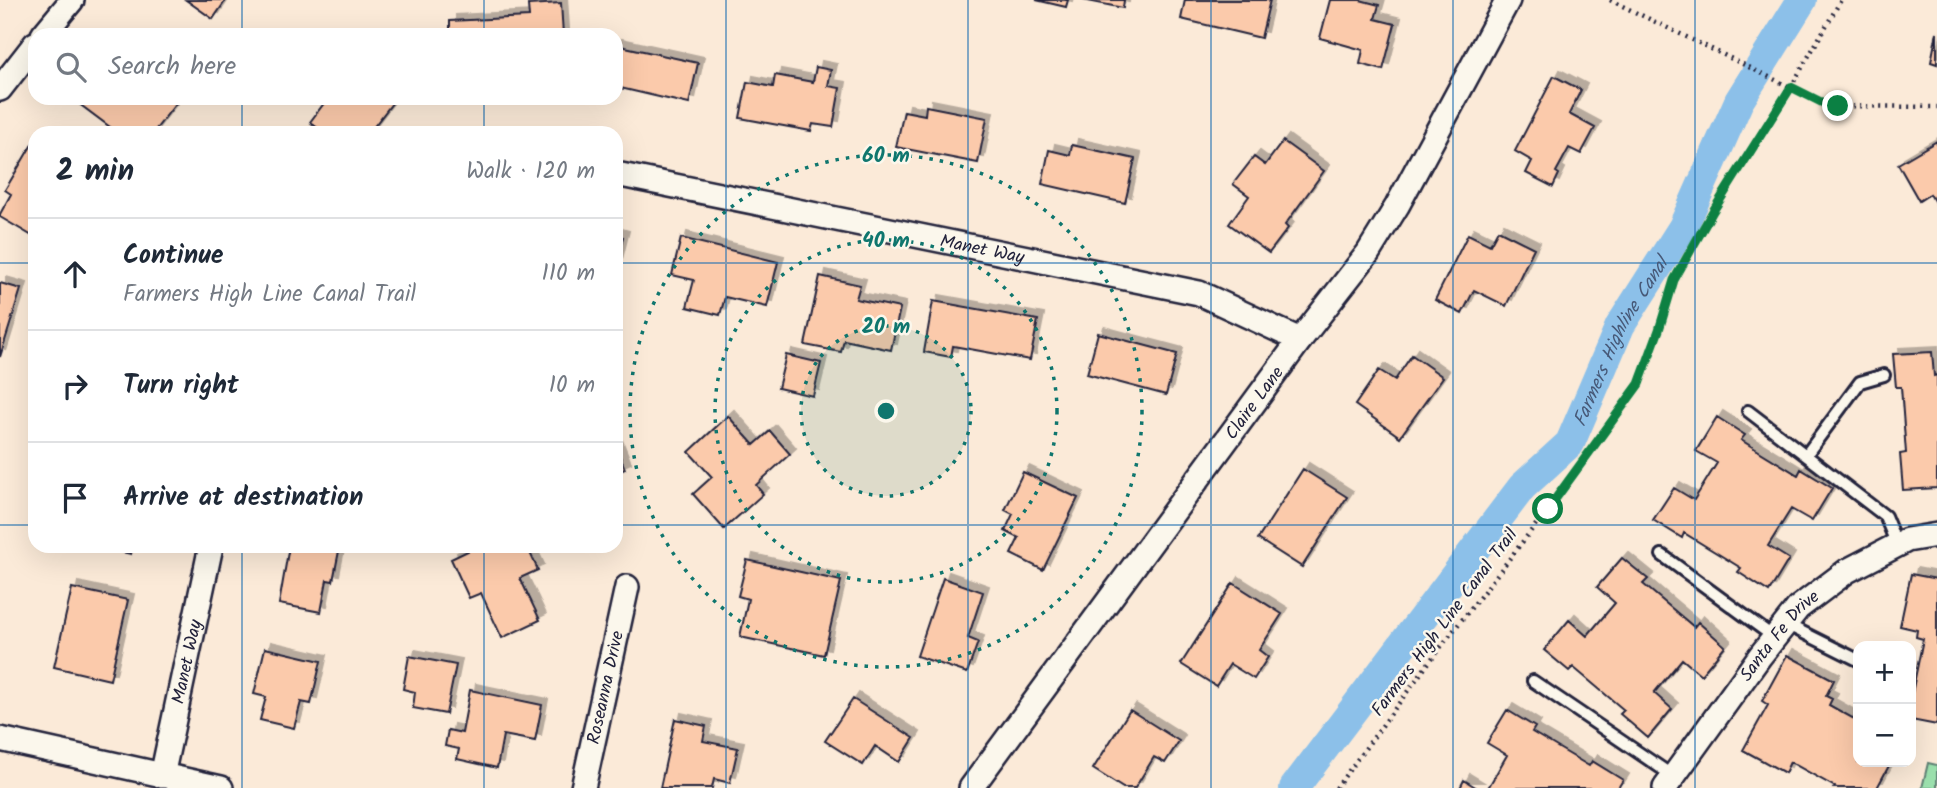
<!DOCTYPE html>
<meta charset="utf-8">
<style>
body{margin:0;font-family:Kalam,sans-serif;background:#f6f6f7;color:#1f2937}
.controls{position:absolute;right:21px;bottom:21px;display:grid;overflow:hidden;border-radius:14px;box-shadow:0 7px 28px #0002}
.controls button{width:63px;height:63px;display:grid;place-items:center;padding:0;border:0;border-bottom:2px solid #e0e1e3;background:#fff;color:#1f2937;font:35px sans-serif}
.stop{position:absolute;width:21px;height:21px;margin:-16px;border:5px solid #0b8043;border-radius:50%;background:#fff}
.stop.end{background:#0b8043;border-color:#fff;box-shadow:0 2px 7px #0008}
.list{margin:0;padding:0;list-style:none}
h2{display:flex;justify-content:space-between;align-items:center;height:91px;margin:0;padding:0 28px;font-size:30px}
h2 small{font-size:23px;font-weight:400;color:#747a83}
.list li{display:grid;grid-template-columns:46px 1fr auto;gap:21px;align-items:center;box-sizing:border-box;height:112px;padding:0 28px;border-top:2px solid #e0e1e3}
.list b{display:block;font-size:26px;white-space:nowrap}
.list p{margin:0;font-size:23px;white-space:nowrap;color:#747a83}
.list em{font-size:23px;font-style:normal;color:#747a83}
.icon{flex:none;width:38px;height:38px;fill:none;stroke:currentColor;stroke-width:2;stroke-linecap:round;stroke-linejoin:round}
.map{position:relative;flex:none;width:1937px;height:788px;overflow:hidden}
.search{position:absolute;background:#fff;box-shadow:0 7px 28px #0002;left:28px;top:28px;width:595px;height:77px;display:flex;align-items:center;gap:18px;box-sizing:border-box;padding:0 24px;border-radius:21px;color:#747a83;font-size:26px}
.panel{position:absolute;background:#fff;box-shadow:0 7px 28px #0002;left:28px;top:126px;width:595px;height:427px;border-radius:21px}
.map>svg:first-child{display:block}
.green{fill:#9be0ad;stroke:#5e8174;stroke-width:2}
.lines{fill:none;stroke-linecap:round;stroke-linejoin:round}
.canal{stroke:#8cc0e9;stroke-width:30}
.building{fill:#fbcaab;stroke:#22223b;stroke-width:2;filter:url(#shadow)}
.service-casing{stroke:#22223b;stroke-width:16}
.minor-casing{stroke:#22223b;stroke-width:28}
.path{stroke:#22223b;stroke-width:4.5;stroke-dasharray:2 5;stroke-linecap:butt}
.service{stroke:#fbf7ec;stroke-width:10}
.minor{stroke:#fbf7ec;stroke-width:23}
.route{stroke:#0b8043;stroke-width:9}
.grid{fill:none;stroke:#1f6fb2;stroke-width:2;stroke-opacity:0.55}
.ring{fill:none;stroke:#0f766e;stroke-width:3.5;stroke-dasharray:3.5 7}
.labels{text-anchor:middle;stroke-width:5;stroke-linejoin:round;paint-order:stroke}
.street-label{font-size:18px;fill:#22223b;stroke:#fbf7ec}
.water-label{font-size:19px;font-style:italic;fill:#475978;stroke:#fbf7ec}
.centre{fill:#0f766e;stroke:#fbf7ec;stroke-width:3.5}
.ring-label{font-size:21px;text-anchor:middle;font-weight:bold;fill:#0f766e;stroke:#fbf7ec;stroke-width:5;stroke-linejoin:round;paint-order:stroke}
</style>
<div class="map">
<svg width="1937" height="788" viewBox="0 0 1937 788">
<defs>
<filter id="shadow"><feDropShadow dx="6" dy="-6" stdDeviation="0" flood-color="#0004"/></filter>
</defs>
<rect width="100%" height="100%" fill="#fbead8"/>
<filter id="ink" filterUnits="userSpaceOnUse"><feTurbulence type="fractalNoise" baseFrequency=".0143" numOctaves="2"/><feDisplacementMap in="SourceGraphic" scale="14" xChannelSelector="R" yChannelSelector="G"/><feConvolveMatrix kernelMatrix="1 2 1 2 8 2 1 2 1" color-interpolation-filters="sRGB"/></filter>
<g filter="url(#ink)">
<path class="green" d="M 1928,763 L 1937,765 L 1937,788 L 1922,788 Z"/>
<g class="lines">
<path class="canal" id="s1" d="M 1294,788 L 1522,487 L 1570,443 L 1620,326 L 1683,227 L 1739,101 L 1802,0"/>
</g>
<path class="building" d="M 186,0 L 226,0 L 213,19 Z
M 1036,0 L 1068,0 L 1066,7 Z
M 1083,0 L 1124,0 L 1123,8 Z
M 1185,0 L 1270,0 L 1261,38 L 1181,19 Z
M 1330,0 L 1360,0 L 1379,5 L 1375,19 L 1395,24 L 1383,70 L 1360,64 L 1363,50 L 1320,38 Z
M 561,3 L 563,35 L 450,35 L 450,21 L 529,17 L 528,5 Z
M 1937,32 L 1937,64 L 1931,62 Z
M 616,45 L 698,63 L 689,104 L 616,87 Z
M 816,67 L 831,70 L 828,86 L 840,88 L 833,127 L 813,124 L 811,131 L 740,118 L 747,82 L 773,87 L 775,75 L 813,82 Z
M 1554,76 L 1581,90 L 1569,114 L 1595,128 L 1581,154 L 1569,148 L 1556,172 L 1559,174 L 1553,187 L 1526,173 L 1532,161 L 1515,151 Z
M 82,98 L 180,98 L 153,133 L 118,133 L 78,103 Z
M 328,98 L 396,98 L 369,133 L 324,133 L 310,122 Z
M 926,106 L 987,118 L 978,163 L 896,147 L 904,111 L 925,115 Z
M 34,141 L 35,234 L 34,237 L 0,217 L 0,214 L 11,194 L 5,190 Z
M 1283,141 L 1324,171 L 1285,225 L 1288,228 L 1269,253 L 1229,224 L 1249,196 L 1233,184 L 1254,157 L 1265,165 Z
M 1937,141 L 1937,206 L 1930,194 L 1919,201 L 1898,164 Z
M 1072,145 L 1135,159 L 1125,203 L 1042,184 L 1049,150 L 1070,155 Z
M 1498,230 L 1534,248 L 1506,306 L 1474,290 L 1462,314 L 1435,300 L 1468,234 L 1490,245 Z
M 616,235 L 623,237 L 616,265 Z
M 681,238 L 778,262 L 767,307 L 725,297 L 720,315 L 687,307 L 694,280 L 672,275 Z
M 820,276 L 860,285 L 856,299 L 900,308 L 891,350 L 844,340 L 841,352 L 805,345 Z
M 0,283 L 21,289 L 0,357 Z
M 933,301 L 1038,320 L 1030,360 L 953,346 L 951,357 L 924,352 Z
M 1098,333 L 1177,354 L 1166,395 L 1087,374 Z
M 1932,352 L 1934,376 L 1937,375 L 1937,488 L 1903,490 L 1900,454 L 1906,453 L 1901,387 L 1896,387 L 1893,354 Z
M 786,355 L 821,363 L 813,396 L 778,388 Z
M 1412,355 L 1443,377 L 1400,437 L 1355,405 L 1379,370 L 1395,380 Z
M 728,416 L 754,445 L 770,431 L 790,454 L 756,485 L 763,494 L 724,529 L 693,494 L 712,477 L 689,452 Z
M 1717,417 L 1745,435 L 1741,440 L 1798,475 L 1801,469 L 1832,488 L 1812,521 L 1791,509 L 1768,546 L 1789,559 L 1769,592 L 1738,572 L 1741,568 L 1684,533 L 1682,538 L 1653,520 L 1674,488 L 1694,500 L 1717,463 L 1696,451 Z
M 616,446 L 625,469 L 616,473 Z
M 1303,469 L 1347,497 L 1302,567 L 1258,539 Z
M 1023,472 L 1078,498 L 1043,570 L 1011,554 L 1019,538 L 1005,531 L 1013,514 L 1005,510 Z
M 96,546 L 133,546 L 131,554 Z
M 289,546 L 340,546 L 333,581 L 327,580 L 321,612 L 279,604 Z
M 478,546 L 527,546 L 538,570 L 520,578 L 540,620 L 502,638 L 481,593 L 469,598 L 451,559 Z
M 1622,558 L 1648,579 L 1643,584 L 1694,627 L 1698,622 L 1725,646 L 1701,675 L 1682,659 L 1654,693 L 1672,709 L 1648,738 L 1620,714 L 1624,710 L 1573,667 L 1569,671 L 1544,650 L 1569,620 L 1587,636 L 1615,603 L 1597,587 Z
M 747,560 L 841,581 L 824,655 L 740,637 L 748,599 L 738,596 Z
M 1911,574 L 1937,579 L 1937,725 L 1911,720 L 1911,698 L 1923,639 L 1916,637 L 1917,630 L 1900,626 Z
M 943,578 L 983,592 L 968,638 L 978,642 L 967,673 L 917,656 Z
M 1233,583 L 1282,614 L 1259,650 L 1268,657 L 1254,679 L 1230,664 L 1216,686 L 1181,664 Z
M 72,588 L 128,600 L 110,680 L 54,667 Z
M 265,648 L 321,661 L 311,704 L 301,702 L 294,728 L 260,720 L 266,697 L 254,694 Z
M 1787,655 L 1834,680 L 1826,696 L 1832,699 L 1829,705 L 1858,721 L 1858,762 L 1891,762 L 1877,788 L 1834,788 L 1835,787 L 1790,762 L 1785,773 L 1743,750 L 1768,705 L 1762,701 Z
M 409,656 L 456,665 L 446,714 L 413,708 L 415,692 L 403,689 Z
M 470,690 L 542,705 L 535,741 L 503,735 L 497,768 L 457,759 L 459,749 L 445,746 L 448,730 L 462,733 Z
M 853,699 L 914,738 L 899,762 L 875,746 L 863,765 L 825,741 Z
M 1130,710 L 1179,741 L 1165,763 L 1154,757 L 1135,788 L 1123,788 L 1093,769 Z
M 1507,710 L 1535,727 L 1532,732 L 1589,766 L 1592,761 L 1623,780 L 1618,788 L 1488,788 L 1507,755 L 1487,743 Z
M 675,719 L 706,726 L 703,741 L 738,748 L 730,783 L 714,779 L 712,788 L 660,788 Z
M 1464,780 L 1477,788 L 1460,788 Z"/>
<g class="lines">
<g class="service-casing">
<path id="service" d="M 1748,411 L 1885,516 L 1897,545
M 1806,455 L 1860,382 L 1884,375
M 1662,555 L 1775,638
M 1786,624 L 1858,660
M 1533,681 L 1673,776"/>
</g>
<g class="minor-casing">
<g id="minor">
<path d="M 43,35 L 72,0"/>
<path d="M 0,89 L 35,44"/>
<path id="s2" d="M 616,174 L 1199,293 L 1300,340"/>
<path d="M 0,739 L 221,788"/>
<path id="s3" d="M 162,776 L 211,546"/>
<path id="s4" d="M 583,788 L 627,587"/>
<path id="s5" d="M 971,788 L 1300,340 L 1368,253 L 1397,206 L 1508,0"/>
<path id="s6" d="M 1665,788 L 1760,656 L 1798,608 L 1847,571 L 1907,540 L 1937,535"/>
</g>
</g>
<path class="path" d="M 1610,0 L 1821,102 L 1838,106 L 1937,107
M 1336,788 L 1433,657 L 1548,509 L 1639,384 L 1659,330 L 1674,280 L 1713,211 L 1791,87 L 1841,0"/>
<use href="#service" class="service"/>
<use href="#minor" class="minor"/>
</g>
</g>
<g class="lines" filter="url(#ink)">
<path class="route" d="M 1548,509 L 1639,384 L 1659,330 L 1674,280 L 1713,211 L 1791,87 L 1821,102 L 1838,106"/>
</g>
<path class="grid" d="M 242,0 L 242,35M 484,0 L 484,35M 726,0 L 726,788M 968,0 L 968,788M 1211,0 L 1211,788M 1453,0 L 1453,788M 1695,0 L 1695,788M 242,98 L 242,133M 484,98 L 484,133M 0,263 L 35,263M 616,263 L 1937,263M 0,525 L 35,525M 616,525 L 1937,525M 242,546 L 242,788M 484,546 L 484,788"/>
<circle cx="886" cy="411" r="85" fill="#0f766e" fill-opacity=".12"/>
<g class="ring">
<circle cx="886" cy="411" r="85"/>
<circle cx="886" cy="411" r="171"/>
<circle cx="886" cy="411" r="256"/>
</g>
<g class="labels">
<g class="street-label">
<text dy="6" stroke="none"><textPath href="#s2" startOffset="374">Manet Way</textPath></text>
<text dy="6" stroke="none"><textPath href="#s5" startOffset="478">Claire Lane</textPath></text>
<text transform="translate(1444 622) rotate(-53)" y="6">Farmers High Line Canal Trail</text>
<text dy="6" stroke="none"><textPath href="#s6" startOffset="191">Santa Fe Drive</textPath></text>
<text dy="6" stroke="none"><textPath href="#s3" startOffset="117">Manet Way</textPath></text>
<text dy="6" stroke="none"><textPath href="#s4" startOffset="103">Roseanna Drive</textPath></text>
</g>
<g class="water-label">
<text dy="7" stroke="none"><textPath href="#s1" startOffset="556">Farmers Highline Canal</textPath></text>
</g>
</g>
<circle cx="886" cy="411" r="10" class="centre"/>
<g class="ring-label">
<text x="886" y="162">60 m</text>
<text x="886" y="247">40 m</text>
<text x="886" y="333">20 m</text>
</g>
</svg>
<div class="controls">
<button>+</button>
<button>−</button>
</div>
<div class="stop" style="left:1548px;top:509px"></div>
<div class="stop end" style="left:1838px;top:106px"></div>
<div class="search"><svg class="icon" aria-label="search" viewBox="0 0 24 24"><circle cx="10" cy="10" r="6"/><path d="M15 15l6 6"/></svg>Search here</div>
<section class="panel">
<h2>2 min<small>Walk · 120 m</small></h2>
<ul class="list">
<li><svg class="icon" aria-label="ahead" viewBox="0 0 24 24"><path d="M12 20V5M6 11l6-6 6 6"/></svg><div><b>Continue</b><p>Farmers High Line Canal Trail</p></div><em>110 m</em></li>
<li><svg class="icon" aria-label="right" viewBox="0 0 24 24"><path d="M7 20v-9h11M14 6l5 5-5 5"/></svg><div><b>Turn right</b></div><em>10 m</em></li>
<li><svg class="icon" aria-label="arrive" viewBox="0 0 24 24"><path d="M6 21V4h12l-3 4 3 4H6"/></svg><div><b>Arrive at destination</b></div></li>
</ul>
</section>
</div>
